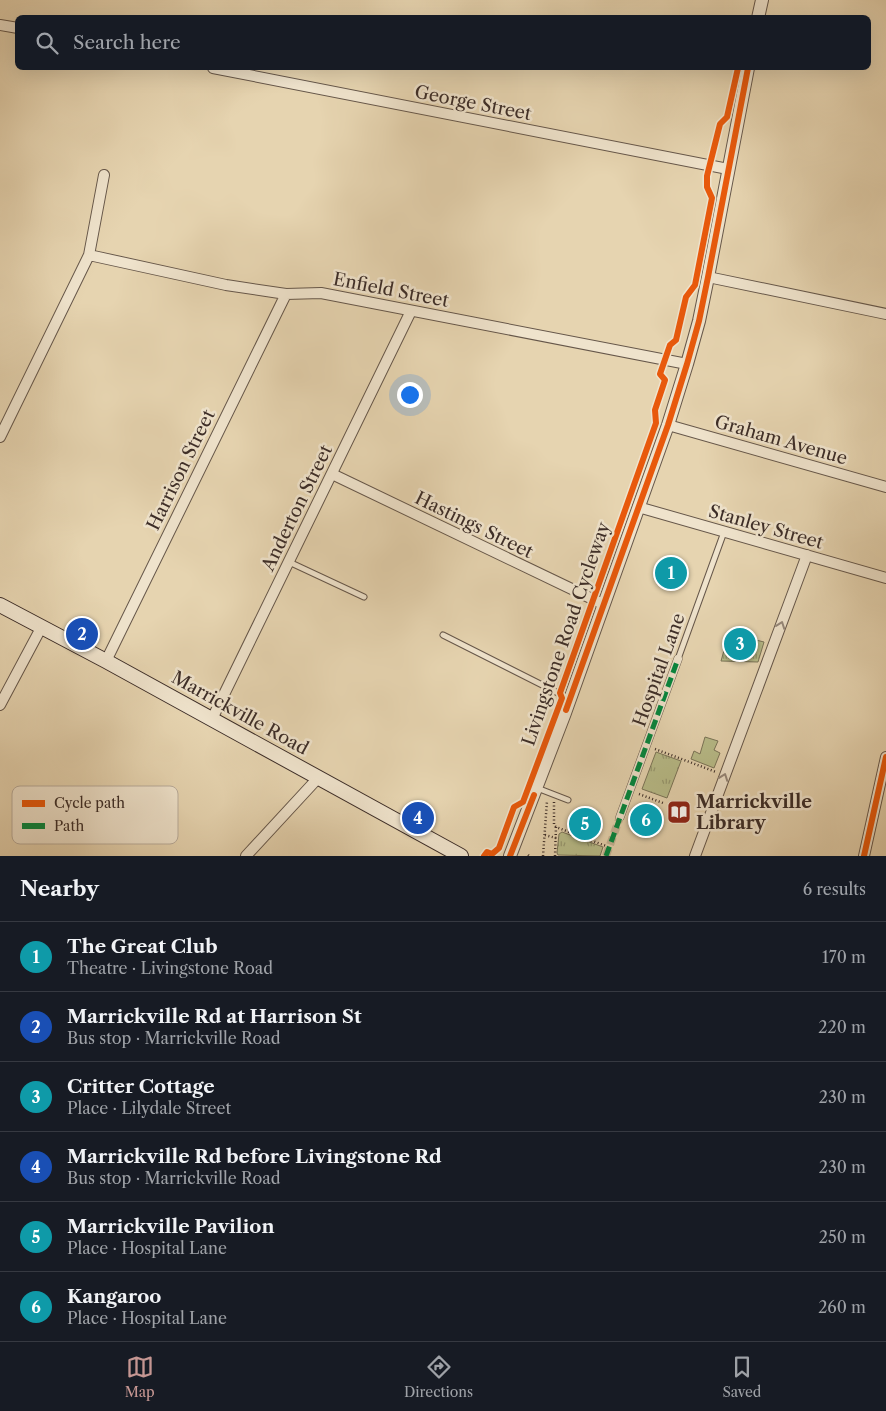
<!DOCTYPE html>
<meta charset="utf-8">
<style>
body{margin:0;font-family:"Libre Caslon Text",serif;background:#20242c;color:#f1f3f6}
.you{position:absolute;left:409px;top:394px;width:18px;height:18px;margin:-12px;border:4px solid #fff;border-radius:50%;background:#1a73e8;box-shadow:0 0 0 8px #1a73e833}
.badge{display:grid;place-items:center;width:32px;height:32px;border-radius:50%;background:#c59692;color:#fff;font-size:16px;font-weight:700}
.pin{position:absolute;translate:-50% -50%;border:2px solid #fff;box-shadow:0 1px 5px #0006}
.list{margin:0;padding:0;list-style:none}
h2{display:flex;justify-content:space-between;align-items:center;height:65px;margin:0;padding:0 20px;font-size:21px}
h2 small{font-size:16px;font-weight:400;color:#9ea1a6}
.list li{display:grid;grid-template-columns:32px 1fr auto;gap:15px;align-items:center;box-sizing:border-box;height:70px;padding:0 20px;border-top:1px solid #363941}
.list b{display:block;font-size:19px;white-space:nowrap}
.list p{margin:0;font-size:16px;white-space:nowrap;color:#9ea1a6}
.list em{font-size:16px;font-style:normal;color:#9ea1a6}
.icon{flex:none;width:28px;height:28px;fill:none;stroke:currentColor;stroke-width:2;stroke-linecap:round;stroke-linejoin:round}
.map{position:relative;flex:none;width:886px;height:856px;overflow:hidden}
.search{position:absolute;background:#171b24;box-shadow:0 5px 20px #0002;left:15px;right:15px;top:15px;height:55px;display:flex;align-items:center;gap:12px;box-sizing:border-box;padding:0 18px;border-radius:8px;color:#9ea1a6;font-size:19px}
.sheet{height:485px;background:#171b24}
nav{display:flex;justify-content:space-around;align-items:center;box-sizing:border-box;height:70px;border-top:1px solid #363941;background:#171b24;font-size:14px;color:#9ea1a6}
nav a{display:grid;justify-items:center;gap:2px}
nav .on{color:#c59692}
.map>svg:first-child{display:block}
.grass{fill:url(#grass-tufts);stroke:#7a7458}
.garden{fill:#b8bc89;stroke:#7a7458}
.lines{fill:none;stroke-linecap:round;stroke-linejoin:round}
.pedestrian-tunnel{stroke:#c4b395;stroke-width:8;stroke-dasharray:8 4;stroke-linecap:butt}
.service-casing{stroke:#66574a;stroke-width:7}
.pedestrian-casing{stroke:#66574a;stroke-width:9}
.minor-casing{stroke:#66574a;stroke-width:12}
.tertiary-casing{stroke:#66574a;stroke-width:14}
.secondary-casing{stroke:#3c2d28;stroke-width:16}
.path{stroke:#3c2d28;stroke-width:2.5;stroke-dasharray:1 2.5;stroke-linecap:butt}
.service{stroke:#efe3cc;stroke-width:5}
.pedestrian{stroke:#efe3cc;stroke-width:8}
.minor{stroke:#efe3cc;stroke-width:10}
.tertiary{stroke:#efe3cc;stroke-width:12}
.secondary{stroke:#efe3cc;stroke-width:14}
.quiet{stroke:#00873e;stroke-width:5;stroke-dasharray:10 5;stroke-linecap:butt}
.cycleway-casing{stroke:#efe3cc;stroke-width:9}
.cycleway{stroke:#e8590c;stroke-width:6}
.oneway{stroke:#96887a}
.labels{text-anchor:middle;stroke-width:5;stroke-linejoin:round;paint-order:stroke}
.street-label{font-size:18px;fill:#3c2d28;stroke:#efe3cc}
.poi-label{font-size:18px;font-weight:bold;fill:#3c2d28;stroke:#efe3cc;text-anchor:start}
.key{fill:#efe3cc;stroke:#b9ac9b;stroke-width:1}
.key-label{font-size:14px;fill:#3c2d28}
</style>
<div class="map">
<svg width="886" height="856" viewBox="0 0 886 856">
<defs>
<pattern id="grass-tufts" width="24" height="20" patternUnits="userSpaceOnUse" patternTransform="scale(1.25)"><rect width="24" height="20" fill="#b8bc89"/><path d="M3 7l-1-3M5 7V3M7 7l1-3M15 17l-1-3M17 17v-4M19 17l1-3" fill="none" stroke="#979970"/></pattern>
</defs>
<rect width="100%" height="100%" fill="#e6d4b0"/>
<filter id="stains"><feTurbulence type="fractalNoise" baseFrequency=".004" numOctaves="4"/><feColorMatrix values="0 0 0 0 .2 0 0 0 0 .09 0 0 0 0 .02 0 0 0 .5 -.17"/></filter>
<radialGradient id="worn" r=".72"><stop offset=".6" stop-color="#630" stop-opacity="0"/><stop offset="1" stop-color="#630" stop-opacity=".3"/></radialGradient>
<path class="grass" d="M 756,640 L 764,642 L 758,662 L 721,661 L 725,647 L 752,655 Z
M 656,752 L 681,761 L 667,798 L 642,789 Z
M 562,832 L 603,847 L 600,856 L 558,855 L 557,853 L 559,834 Z"/>
<path class="garden" d="M 705,737 L 718,741 L 714,750 L 720,753 L 714,768 L 691,759 L 694,751 L 700,754 Z"/>
<g class="lines">
<path class="pedestrian-tunnel" d="M 606,856 L 620,817"/>
<g class="service-casing">
<path id="service" d="M 289,562 L 364,597
M 443,635 L 570,699
M 678,659 L 724,532
M 537,788 L 568,800"/>
</g>
<g class="pedestrian-casing">
<path id="pedestrian" d="M 620,817 L 678,659"/>
</g>
<g class="minor-casing">
<path id="minor" d="M 0,25 L 18,28
M 213,68 L 728,169
M 89,255 L 226,285 L 286,294 L 321,293 L 687,364
M 708,277 L 886,314
M 668,425 L 886,487
M 0,437 L 89,255 L 104,175
M 332,474 L 603,604
M 638,507 L 886,578
M 106,661 L 286,294
M 0,705 L 41,628
M 212,719 L 411,311
M 246,856 L 318,778
M 695,856 L 807,555
M 864,856 L 886,757"/>
</g>
<g class="tertiary-casing">
<path id="tertiary" d="M 758,18 L 762,0
M 510,856 L 565,713 L 668,425 L 687,364 L 699,321 L 708,277 L 748,68"/>
</g>
<g class="secondary-casing">
<path id="secondary" d="M 0,605 L 106,661 L 461,856"/>
</g>
<path class="path" d="M 655,749 L 716,772
M 639,794 L 663,803
M 554,802 L 554,825 L 556,827
M 545,835 L 556,838
M 528,855 L 529,856
M 543,856 L 547,801
M 555,856 L 556,827 L 606,846"/>
<use href="#service" class="service"/>
<use href="#pedestrian" class="pedestrian"/>
<use href="#minor" class="minor"/>
<use href="#tertiary" class="tertiary"/>
<use href="#secondary" class="secondary"/>
<path class="quiet" d="M 606,856 L 678,659"/>
<g class="cycleway-casing">
<path id="cycleway" d="M 566,710 L 668,425 L 687,364 L 699,321 L 708,277 L 748,68
M 484,856 L 487,852 L 492,854 L 499,848 L 514,807 L 523,802 L 562,698 L 560,693 L 656,423 L 655,410 L 665,380 L 660,374 L 670,345 L 676,340 L 686,297 L 695,285 L 712,198 L 707,187 L 707,176 L 720,124 L 727,117 L 738,68
M 510,856 L 534,795
M 864,856 L 886,757"/>
</g>
<use href="#cycleway" class="cycleway"/>
</g>
<defs><path id="oneway-chevron" d="M-2-3.5L2.5 0L-2 3.5" fill="none" stroke-width="1.6" stroke-linecap="round" stroke-linejoin="round" transform="scale(1.25)"/></defs>
<g class="oneway">
<use href="#oneway-chevron" transform="translate(781 625) rotate(-70)"/>
<use href="#oneway-chevron" transform="translate(724 777) rotate(-70)"/>
</g>
<defs>
<g id="library-square" transform="scale(1.25)"><rect x="-9" y="-9" width="18" height="18" rx="4" fill="#8f2418" stroke="#efe3cc"/><path d="M-6-4Q-3-5.5-.7-3.5V5Q-3 3-6 4ZM6-4Q3-5.5 .7-3.5V5Q3 3 6 4Z" fill="#fff"/></g>
</defs>
<g fill-rule="evenodd">
<use href="#library-square" x="679" y="812"/>
</g>
<g class="labels">
<g class="street-label">
<text transform="translate(473 103) rotate(11)" y="6">George Street</text>
<text transform="translate(391 290) rotate(11)" y="6">Enfield Street</text>
<text transform="translate(781 440) rotate(16)" y="6">Graham Avenue</text>
<text transform="translate(181 470) rotate(-64)" y="6">Harrison Street</text>
<text transform="translate(297 508) rotate(-64)" y="6">Anderton Street</text>
<text transform="translate(474 525) rotate(26)" y="6">Hastings Street</text>
<text transform="translate(766 527) rotate(16)" y="6">Stanley Street</text>
<text transform="translate(566 634) rotate(-71)" y="6">Livingstone Road Cycleway</text>
<text transform="translate(659 670) rotate(-70)" y="6">Hospital Lane</text>
<text transform="translate(240 713) rotate(29)" y="6">Marrickville Road</text>
</g>
<g class="poi-label">
<text x="696" y="808">Marrickville<tspan x="696" dy="21">Library</tspan></text>
</g>
</g>
<rect x="12" y="786" width="166" height="58" rx="8" class="key"/>
<rect x="22" y="800" width="23" height="7" fill="#e8590c"/>
<rect x="22" y="823" width="23" height="6" fill="#00873e"/>
<g class="key-label">
<text x="54" y="808">Cycle path</text>
<text x="54" y="831">Path</text>
</g>
<rect width="100%" height="100%" filter="url(#stains)"/>
<rect width="100%" height="100%" fill="url(#worn)"/>
</svg>
<div class="you"></div>
<div class="pin badge" style="left:671px;top:573px;background:#0f9aa8">1</div>
<div class="pin badge" style="left:82px;top:634px;background:#1a4fb4">2</div>
<div class="pin badge" style="left:740px;top:644px;background:#0f9aa8">3</div>
<div class="pin badge" style="left:418px;top:818px;background:#1a4fb4">4</div>
<div class="pin badge" style="left:585px;top:824px;background:#0f9aa8">5</div>
<div class="pin badge" style="left:646px;top:820px;background:#0f9aa8">6</div>
<div class="search"><svg class="icon" aria-label="search" viewBox="0 0 24 24"><circle cx="10" cy="10" r="6"/><path d="M15 15l6 6"/></svg>Search here</div>
</div>
<section class="sheet">
<h2>Nearby<small>6 results</small></h2>
<ul class="list">
<li><span class="badge" style="background:#0f9aa8">1</span><div><b>The Great Club</b><p>Theatre · Livingstone Road</p></div><em>170 m</em></li>
<li><span class="badge" style="background:#1a4fb4">2</span><div><b>Marrickville Rd at Harrison St</b><p>Bus stop · Marrickville Road</p></div><em>220 m</em></li>
<li><span class="badge" style="background:#0f9aa8">3</span><div><b>Critter Cottage</b><p>Place · Lilydale Street</p></div><em>230 m</em></li>
<li><span class="badge" style="background:#1a4fb4">4</span><div><b>Marrickville Rd before Livingstone Rd</b><p>Bus stop · Marrickville Road</p></div><em>230 m</em></li>
<li><span class="badge" style="background:#0f9aa8">5</span><div><b>Marrickville Pavilion</b><p>Place · Hospital Lane</p></div><em>250 m</em></li>
<li><span class="badge" style="background:#0f9aa8">6</span><div><b>Kangaroo</b><p>Place · Hospital Lane</p></div><em>260 m</em></li>
</ul>
</section>
<nav>
<a class="on"><svg class="icon" aria-label="map" viewBox="0 0 24 24"><path d="M3 6l6-2 6 2 6-2v14l-6 2-6-2-6 2zM9 4v14M15 6v14"/></svg>Map</a>
<a><svg class="icon" aria-label="directions" viewBox="0 0 24 24"><path d="M12 3l9 9-9 9-9-9zM9 14v-3h6M13 9l2 2-2 2"/></svg>Directions</a>
<a><svg class="icon" aria-label="saved" viewBox="0 0 24 24"><path d="M7 4h10v16l-5-4-5 4z"/></svg>Saved</a>
</nav>
